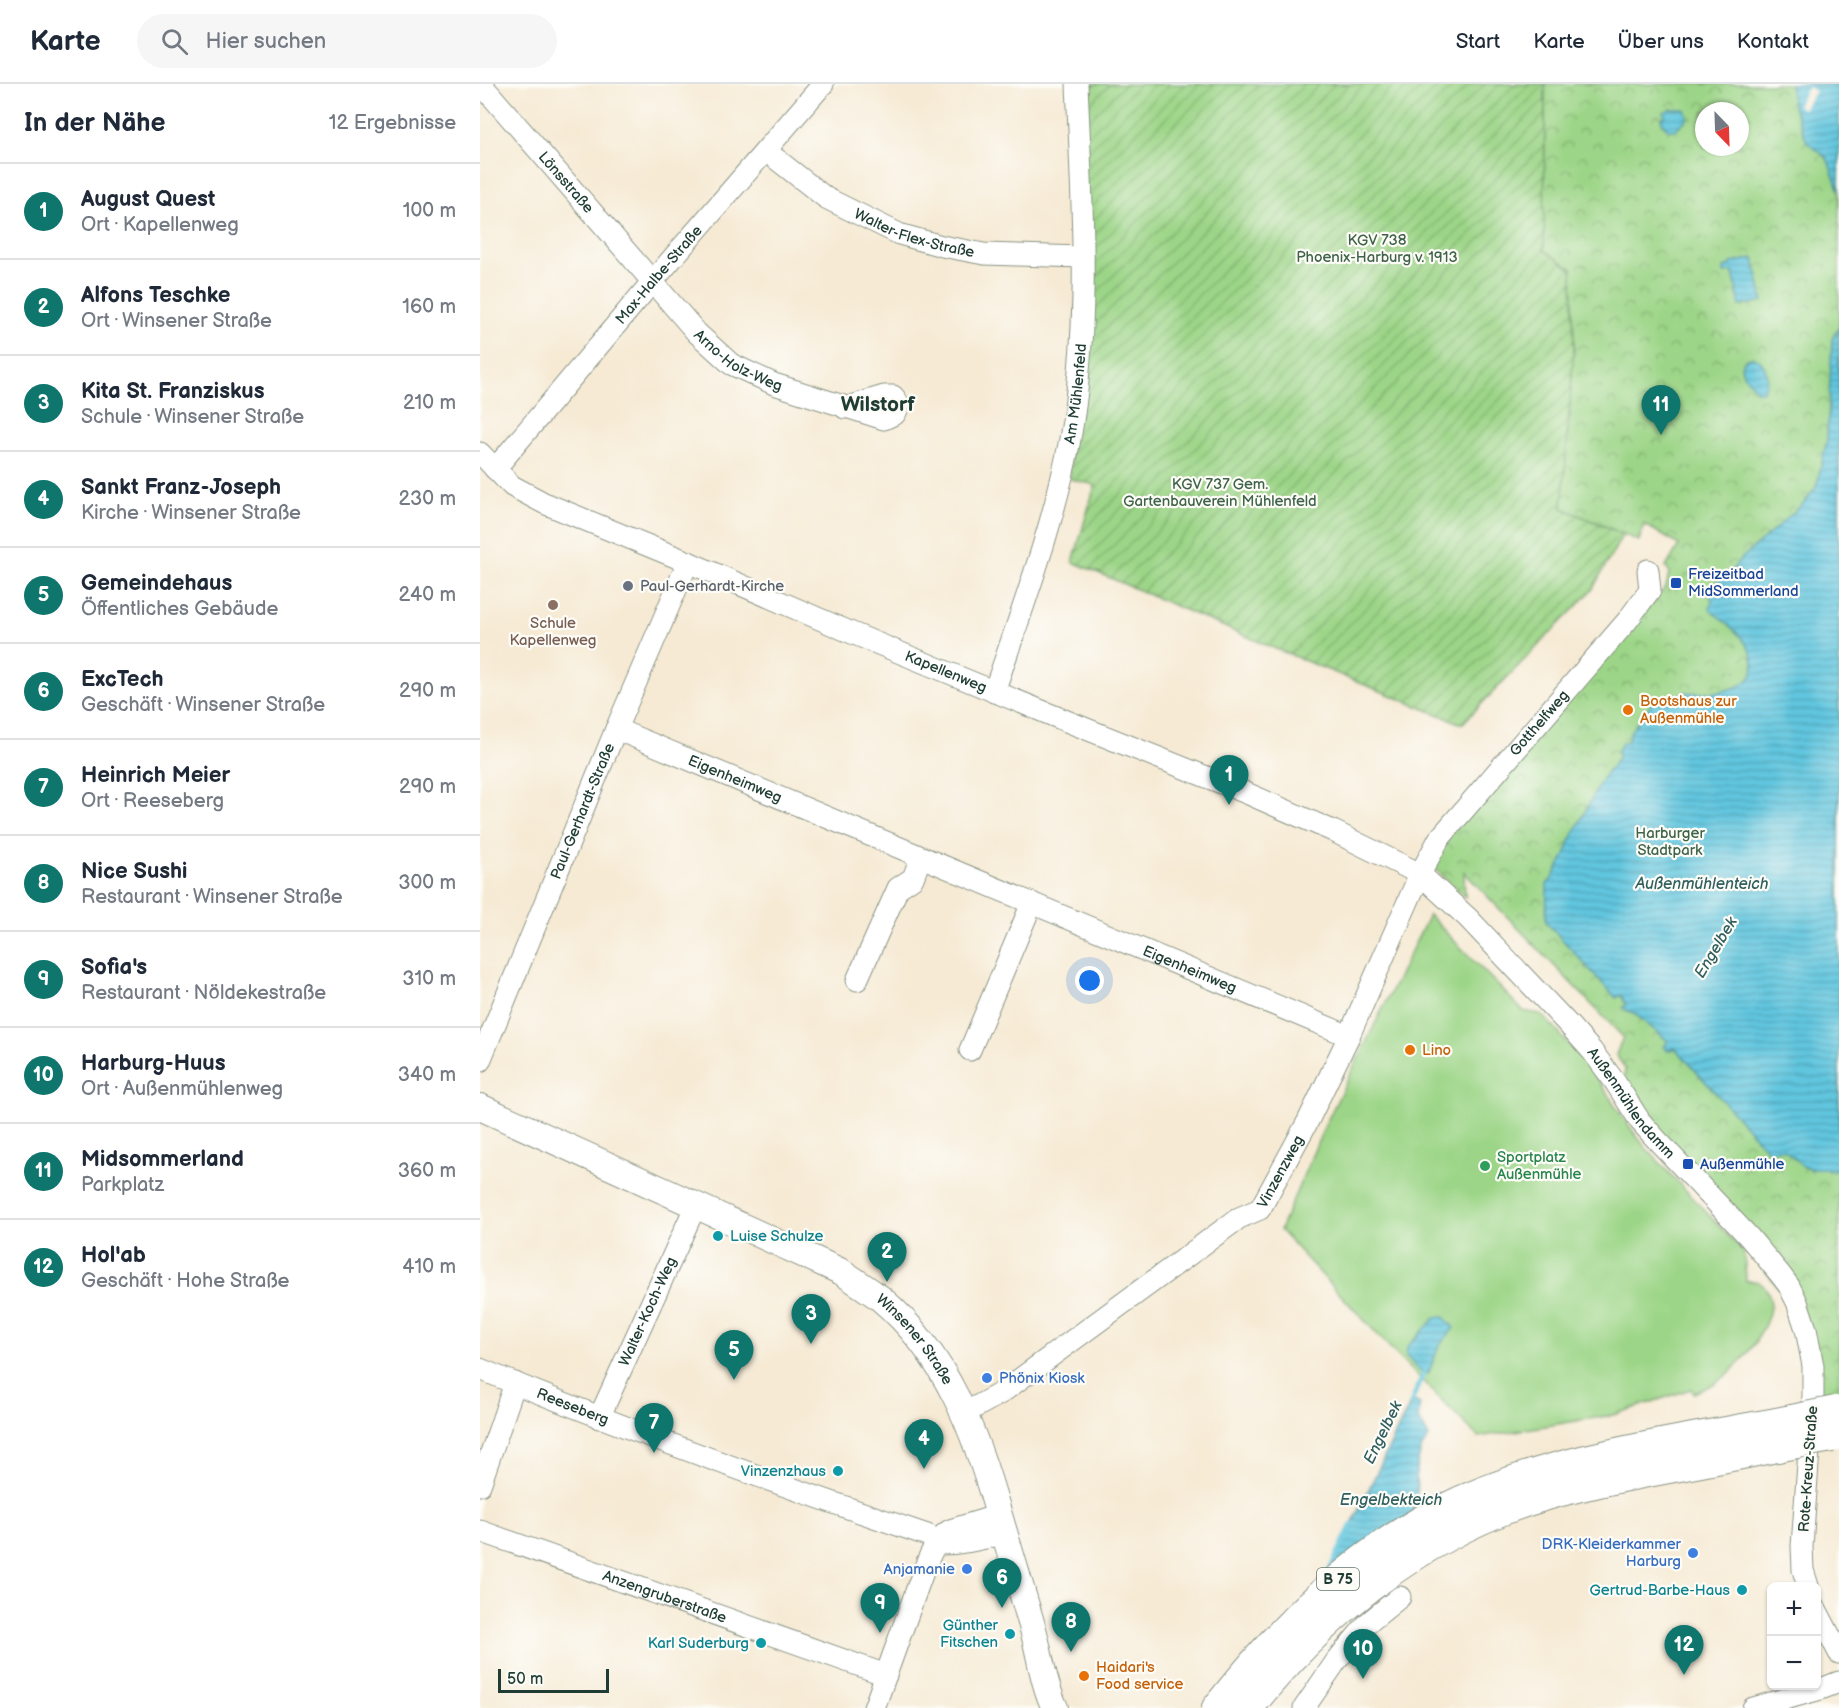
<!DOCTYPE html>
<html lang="de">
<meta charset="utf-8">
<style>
body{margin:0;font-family:"Balsamiq Sans",sans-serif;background:#f6f6f7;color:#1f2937}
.controls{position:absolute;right:18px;bottom:18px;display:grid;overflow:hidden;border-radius:9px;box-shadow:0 2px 4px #0004}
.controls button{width:54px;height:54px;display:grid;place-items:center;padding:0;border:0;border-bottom:2px solid #e0e1e3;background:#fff;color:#1f2937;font:30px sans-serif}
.compass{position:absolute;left:1215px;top:18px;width:54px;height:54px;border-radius:50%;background:#fff;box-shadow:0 2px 4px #0004;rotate:157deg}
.scale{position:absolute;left:18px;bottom:15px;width:111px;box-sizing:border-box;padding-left:6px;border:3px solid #1f3d34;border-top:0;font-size:16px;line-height:21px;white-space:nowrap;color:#1f3d34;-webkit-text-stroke:4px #fdfcf7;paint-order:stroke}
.you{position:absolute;left:610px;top:897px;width:21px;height:21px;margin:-15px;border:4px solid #fff;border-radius:50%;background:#1a73e8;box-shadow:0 0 0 9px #1a73e833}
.badge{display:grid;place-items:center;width:39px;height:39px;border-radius:50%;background:#0f766e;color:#fff;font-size:20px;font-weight:700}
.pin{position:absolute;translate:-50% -50px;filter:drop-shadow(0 2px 3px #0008)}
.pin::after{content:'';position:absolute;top:32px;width:21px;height:18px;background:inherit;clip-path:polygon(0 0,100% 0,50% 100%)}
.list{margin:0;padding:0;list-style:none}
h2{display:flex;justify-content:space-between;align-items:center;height:78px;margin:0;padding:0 24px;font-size:26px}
h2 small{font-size:20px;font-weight:400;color:#747a83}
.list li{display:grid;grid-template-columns:39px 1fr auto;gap:18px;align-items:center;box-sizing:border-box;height:96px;padding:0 24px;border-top:2px solid #e0e1e3}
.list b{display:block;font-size:22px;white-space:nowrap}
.list p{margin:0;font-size:20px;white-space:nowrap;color:#747a83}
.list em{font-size:20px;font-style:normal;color:#747a83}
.icon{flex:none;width:33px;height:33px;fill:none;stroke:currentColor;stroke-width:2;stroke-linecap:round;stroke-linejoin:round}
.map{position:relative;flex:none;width:1359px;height:1624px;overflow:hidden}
header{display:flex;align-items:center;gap:36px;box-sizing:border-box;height:84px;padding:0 30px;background:#fff;border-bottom:2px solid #e0e1e3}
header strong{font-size:28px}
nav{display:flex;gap:33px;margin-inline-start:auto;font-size:21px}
.search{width:420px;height:54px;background:#f6f6f7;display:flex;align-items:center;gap:15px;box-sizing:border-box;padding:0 21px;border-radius:33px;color:#747a83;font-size:22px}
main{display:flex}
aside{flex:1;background:#fff}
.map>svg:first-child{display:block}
.park{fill:url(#park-crowns);stroke:#5e895e;stroke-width:1.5;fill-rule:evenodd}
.garden{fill:url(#garden-furrows);stroke:#5e895e;stroke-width:1.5}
.pitch{fill:#9cd587;stroke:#5e895e;stroke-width:1.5}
.water{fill:url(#water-rules);stroke:#40828a;stroke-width:1.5}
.pier{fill:#f6ead4}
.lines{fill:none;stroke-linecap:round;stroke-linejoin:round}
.stream{stroke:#61c6df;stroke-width:4.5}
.minor-casing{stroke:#8a9484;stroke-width:23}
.major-casing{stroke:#8a9484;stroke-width:28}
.highway-casing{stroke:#8a9484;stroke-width:32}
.minor{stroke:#fff;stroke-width:21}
.major{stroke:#fff;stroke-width:26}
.highway{stroke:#fff;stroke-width:30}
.highway-bridge-casing{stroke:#8a9484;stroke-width:32;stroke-linecap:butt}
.highway-bridge{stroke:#fff;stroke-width:30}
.transit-dot{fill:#1a4fb4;stroke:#fdfcf7;stroke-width:2}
.worship-dot{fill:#6b7280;stroke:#fdfcf7;stroke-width:2}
.education-dot{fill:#8d6e63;stroke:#fdfcf7;stroke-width:2}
.food-dot{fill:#e8710a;stroke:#fdfcf7;stroke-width:2}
.leisure-dot{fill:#2e9e5b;stroke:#fdfcf7;stroke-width:2}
.culture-dot{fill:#0f9aa8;stroke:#fdfcf7;stroke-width:2}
.shop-dot{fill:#3f7fe0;stroke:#fdfcf7;stroke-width:2}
.labels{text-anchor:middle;stroke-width:4.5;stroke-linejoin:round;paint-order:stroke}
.shield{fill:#fdfcf7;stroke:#62766e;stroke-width:1.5}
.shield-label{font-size:14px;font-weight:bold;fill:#1f3d34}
.street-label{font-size:15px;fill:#1f3d34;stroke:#fdfcf7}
.park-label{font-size:15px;fill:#3e6349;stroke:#fdfcf7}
.transit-label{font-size:15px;fill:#164399;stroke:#fdfcf7;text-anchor:start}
.worship-label{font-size:15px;fill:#5b616d;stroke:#fdfcf7;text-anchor:start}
.education-label{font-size:15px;fill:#785e54;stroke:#fdfcf7}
.food-label{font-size:15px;fill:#c56008;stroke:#fdfcf7;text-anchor:start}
.leisure-label{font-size:15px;fill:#27864d;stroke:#fdfcf7;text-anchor:start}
.culture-label{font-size:15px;fill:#0d838f;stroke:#fdfcf7;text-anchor:end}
.shop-label{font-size:15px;fill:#366cbe;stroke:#fdfcf7;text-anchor:end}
.water-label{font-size:16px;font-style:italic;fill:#305f5f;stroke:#fdfcf7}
.district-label{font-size:21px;font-weight:bold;fill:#1f3d34;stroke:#fdfcf7}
</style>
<header>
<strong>Karte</strong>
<div class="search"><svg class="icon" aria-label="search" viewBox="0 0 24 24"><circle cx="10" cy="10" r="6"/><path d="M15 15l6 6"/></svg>Hier suchen</div>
<nav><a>Start</a><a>Karte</a><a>Über uns</a><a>Kontakt</a></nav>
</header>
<main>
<aside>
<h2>In der Nähe<small>12 Ergebnisse</small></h2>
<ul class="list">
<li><span class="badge">1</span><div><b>August Quest</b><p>Ort · Kapellenweg</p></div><em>100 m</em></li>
<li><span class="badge">2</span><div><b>Alfons Teschke</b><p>Ort · Winsener Straße</p></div><em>160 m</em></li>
<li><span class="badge">3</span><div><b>Kita St. Franziskus</b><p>Schule · Winsener Straße</p></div><em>210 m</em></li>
<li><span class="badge">4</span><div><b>Sankt Franz-Joseph</b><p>Kirche · Winsener Straße</p></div><em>230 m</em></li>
<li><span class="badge">5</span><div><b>Gemeindehaus</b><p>Öffentliches Gebäude</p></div><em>240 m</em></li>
<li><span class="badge">6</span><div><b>ExcTech</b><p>Geschäft · Winsener Straße</p></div><em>290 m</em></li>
<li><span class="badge">7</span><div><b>Heinrich Meier</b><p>Ort · Reeseberg</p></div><em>290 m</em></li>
<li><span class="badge">8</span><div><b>Nice Sushi</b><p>Restaurant · Winsener Straße</p></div><em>300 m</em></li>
<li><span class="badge">9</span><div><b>Sofia's</b><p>Restaurant · Nöldekestraße</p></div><em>310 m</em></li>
<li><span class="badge">10</span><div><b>Harburg-Huus</b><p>Ort · Außenmühlenweg</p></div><em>340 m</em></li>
<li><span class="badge">11</span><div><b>Midsommerland</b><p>Parkplatz</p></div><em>360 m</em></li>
<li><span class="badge">12</span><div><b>Hol'ab</b><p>Geschäft · Hohe Straße</p></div><em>410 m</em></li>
</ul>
</aside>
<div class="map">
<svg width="1359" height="1624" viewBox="0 0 1359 1624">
<defs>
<pattern id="park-crowns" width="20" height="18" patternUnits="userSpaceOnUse" patternTransform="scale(1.5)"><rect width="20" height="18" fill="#9cd587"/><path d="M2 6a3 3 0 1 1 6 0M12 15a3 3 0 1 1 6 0" fill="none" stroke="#7fae6f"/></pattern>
<pattern id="garden-furrows" width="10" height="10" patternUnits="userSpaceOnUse" patternTransform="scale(1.5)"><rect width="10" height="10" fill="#9cd587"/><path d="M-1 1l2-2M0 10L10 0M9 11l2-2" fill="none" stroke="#7fae6f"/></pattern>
<pattern id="water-rules" width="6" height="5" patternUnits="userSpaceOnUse" patternTransform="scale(1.5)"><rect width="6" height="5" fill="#61c6df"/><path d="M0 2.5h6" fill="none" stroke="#4fa2b6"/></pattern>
</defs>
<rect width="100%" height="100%" fill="#fdfcf7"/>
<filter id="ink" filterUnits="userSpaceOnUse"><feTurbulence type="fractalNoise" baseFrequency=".0167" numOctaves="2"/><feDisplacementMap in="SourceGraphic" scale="12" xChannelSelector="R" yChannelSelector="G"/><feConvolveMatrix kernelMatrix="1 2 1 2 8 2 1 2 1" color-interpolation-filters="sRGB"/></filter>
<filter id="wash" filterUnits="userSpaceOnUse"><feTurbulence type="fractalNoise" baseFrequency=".008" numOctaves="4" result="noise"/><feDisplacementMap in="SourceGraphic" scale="24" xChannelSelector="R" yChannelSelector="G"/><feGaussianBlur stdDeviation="1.35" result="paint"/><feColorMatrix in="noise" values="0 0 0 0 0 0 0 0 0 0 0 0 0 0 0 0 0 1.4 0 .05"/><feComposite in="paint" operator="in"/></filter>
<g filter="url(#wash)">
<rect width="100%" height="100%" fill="#f6ead4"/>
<path class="park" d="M 1065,0 L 1359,0 L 1359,1308 L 1333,1312 L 1322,1232 L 1176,1055 L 1144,997 L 1145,984 L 1136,971 L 1143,953 L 984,788 L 985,813 L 954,784 L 955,768 L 1186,503 L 1189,489 L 1186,483 L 1199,461 L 1164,440 L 1159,457 L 1082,424 L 1094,264 L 1092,185 L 1064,167 ZM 1224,27 L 1260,27 L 1260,63 L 1224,63 Z"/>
<path class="garden" d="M 606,0 L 1065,0 L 1064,166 L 1092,185 L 1094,264 L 1082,424 L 1143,450 L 1112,506 L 982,640 L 791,563 L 593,478 L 615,401 L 590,395 Z"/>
<path class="pitch" d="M 949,831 L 1043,927 L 1060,930 L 1068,937 L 1112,986 L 1144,1035 L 1165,1063 L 1261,1165 L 1264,1169 L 1266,1197 C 1276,1196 1280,1197 1286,1205 C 1302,1229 1267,1272 1251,1287 C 1240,1298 1228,1303 1214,1309 L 1211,1305 L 1133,1331 L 998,1353 L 914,1268 L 800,1146 L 846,1039 Z"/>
<path class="water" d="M 1310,0 L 1359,0 L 1359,107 L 1347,74 L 1327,58 L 1312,20 Z
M 1191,25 L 1205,25 L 1208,34 L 1195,46 L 1189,46 L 1183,40 L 1181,34 L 1185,32 L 1184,28 Z
M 1274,174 L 1283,217 L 1260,222 L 1253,188 L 1244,189 L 1244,184 L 1251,181 L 1251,179 Z
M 1359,241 L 1359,1085 L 1348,1087 L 1347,1085 C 1318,1087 1323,1080 1303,1065 L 1288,1067 L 1195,964 L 1188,967 L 1184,963 L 1188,957 L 1156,931 L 1157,930 L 1149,927 L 1147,927 L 1143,923 L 1146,921 L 1141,911 L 1136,914 L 1066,838 L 1067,800 L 1072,795 L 1086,769 L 1090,757 L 1122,695 L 1138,674 L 1138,666 L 1142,659 L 1147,659 L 1150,648 L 1175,615 C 1186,620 1195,618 1203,608 C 1230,610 1291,609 1269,565 C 1260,548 1243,537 1230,525 L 1232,516 L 1229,509 L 1233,501 L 1250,488 L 1262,474 L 1321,422 L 1335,405 L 1338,396 L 1347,355 L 1352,255 L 1358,246 Z
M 1273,273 C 1287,277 1290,295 1283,307 L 1277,307 L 1263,290 L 1261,282 L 1265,276 Z
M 960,1232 L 963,1232 L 974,1244 L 959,1262 L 948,1290 L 940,1287 L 926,1272 L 927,1263 L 954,1235 Z
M 932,1316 L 940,1320 L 938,1334 L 949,1353 L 941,1365 L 936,1385 L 937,1407 L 933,1430 L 850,1485 Z"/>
<path class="pier" d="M 1328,3 L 1335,7 L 1323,25 L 1317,21 Z"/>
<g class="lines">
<path class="stream" d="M 931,1319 L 946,1283
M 849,1487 L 872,1440"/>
</g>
</g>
<g filter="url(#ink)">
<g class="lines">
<g class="minor-casing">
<g id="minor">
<path id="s1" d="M 1,0 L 217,249 L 251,280 L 294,300 L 404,335 L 415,330 C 420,322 419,318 413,312 L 404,312 L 365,324"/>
<path id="s2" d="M 286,67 L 346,114 L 419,150 L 462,162 L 504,170 L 603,173"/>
<path id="s3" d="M 0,369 L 32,402 L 64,419 L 208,478 L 372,549 L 574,632 L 764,708 L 853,747 L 940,790 L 988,834 L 1088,940 L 1112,967 L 1135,998 L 1160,1037 L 1176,1055 L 1269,1153 L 1300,1190 L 1309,1202 L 1317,1218 L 1326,1245 L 1333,1282 L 1333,1312 L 1322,1462 L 1323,1486 L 1328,1502"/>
<path id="s4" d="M 15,385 L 172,198 L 343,0"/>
<path id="s5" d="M 514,608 C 542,525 574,441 590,355 C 611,238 602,118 597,0"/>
<path id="s6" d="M 136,645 L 869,952"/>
<path d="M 377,896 L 418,804 L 433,794 L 441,773"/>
<path d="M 490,966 L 552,819"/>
<path id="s7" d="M 0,977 L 136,645 L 208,478"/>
<path id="s8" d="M 0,1285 C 147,1346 296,1400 447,1451 L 451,1453 L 457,1460"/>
<path id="s9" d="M 485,1329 L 521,1309 L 759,1134 L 780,1125 L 828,1037 L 869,952 L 940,790 L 959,755 L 1147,537 L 1170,506 L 1168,486"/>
<path id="s10" d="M 119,1334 L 216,1121"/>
<path d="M 0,1401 L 35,1299"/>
<path id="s11" d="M 0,1447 L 406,1591"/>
<path d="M 457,1460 C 481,1461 502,1455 525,1449"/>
<path d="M 1336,1525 L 1359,1569"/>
<path d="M 394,1624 L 443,1488 C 449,1473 456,1454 470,1446 L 519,1431"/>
<path d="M 824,1624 L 857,1576 L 888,1539 L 920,1513"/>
<path d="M 1273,1624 L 1341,1605 L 1359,1598"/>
</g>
</g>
<g class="major-casing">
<g id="major">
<path id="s12" d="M 0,1023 L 362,1188 C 375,1197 388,1205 400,1214 C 467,1270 496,1350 519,1431 C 530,1469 542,1507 553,1545 C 560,1571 563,1599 575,1624"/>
</g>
</g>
<g class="highway-casing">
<path id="highway" d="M 737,1624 C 799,1546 870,1473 960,1427 C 1066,1374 1196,1358 1312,1336
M 768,1624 C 837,1539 917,1469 1020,1427 C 1070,1407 1125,1396 1178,1386 C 1223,1378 1267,1369 1312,1360"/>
</g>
<use href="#minor" class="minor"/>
<use href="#major" class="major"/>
<use href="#highway" class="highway"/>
<g class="highway-bridge-casing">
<path id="highway-bridge" d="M 1312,1336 L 1356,1327
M 1312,1360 L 1352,1353"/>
</g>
<use href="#highway-bridge" class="highway-bridge"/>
</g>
</g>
<g class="transit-dot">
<rect x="1190" y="493" width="12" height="12" rx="3"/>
<rect x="1202" y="1074" width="12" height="12" rx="3"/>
</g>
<circle class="worship-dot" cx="148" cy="502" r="6"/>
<circle class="education-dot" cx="73" cy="521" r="6"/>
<g class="food-dot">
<circle cx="1148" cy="626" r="6"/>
<circle cx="930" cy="966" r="6"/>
<circle cx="604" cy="1592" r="6"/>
</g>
<circle class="leisure-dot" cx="1005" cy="1082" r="6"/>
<g class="culture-dot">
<circle cx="238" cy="1152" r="6"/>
<circle cx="358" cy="1387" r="6"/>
<circle cx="1262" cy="1506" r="6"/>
<circle cx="530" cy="1550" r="6"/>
<circle cx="281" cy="1559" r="6"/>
</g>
<g class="shop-dot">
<circle cx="507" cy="1294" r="6"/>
<circle cx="1213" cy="1469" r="6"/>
<circle cx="487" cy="1485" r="6"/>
</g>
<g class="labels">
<rect class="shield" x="837" y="1484" width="42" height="22" rx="4.5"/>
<g class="shield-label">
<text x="858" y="1500">B 75</text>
</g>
<g class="street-label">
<text dy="5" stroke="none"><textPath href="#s1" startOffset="130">Lönsstraße</textPath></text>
<text dy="5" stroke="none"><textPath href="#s2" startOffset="172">Walter-Flex-Straße</textPath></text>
<text dy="5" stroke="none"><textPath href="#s4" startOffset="254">Max-Halbe-Straße</textPath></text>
<text dy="5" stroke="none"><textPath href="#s1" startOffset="380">Arno-Holz-Weg</textPath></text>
<text dy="5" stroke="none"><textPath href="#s5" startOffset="310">Am Mühlenfeld</textPath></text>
<text dy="5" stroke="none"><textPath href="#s3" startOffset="518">Kapellenweg</textPath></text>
<text dy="5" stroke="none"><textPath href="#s9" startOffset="924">Gotthelfweg</textPath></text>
<text dy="5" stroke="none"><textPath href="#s6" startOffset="129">Eigenheimweg</textPath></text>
<text dy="5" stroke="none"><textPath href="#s7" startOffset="270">Paul-Gerhardt-Straße</textPath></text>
<text dy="5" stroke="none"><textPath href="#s6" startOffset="622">Eigenheimweg</textPath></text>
<text dy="5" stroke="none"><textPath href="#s3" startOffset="1346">Außenmühlendamm</textPath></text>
<text dy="5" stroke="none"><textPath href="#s9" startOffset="402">Vinzenzweg</textPath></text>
<text dy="5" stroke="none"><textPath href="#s10" startOffset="117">Walter-Koch-Weg</textPath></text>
<text dy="5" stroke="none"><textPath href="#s12" startOffset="498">Winsener Straße</textPath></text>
<text dy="5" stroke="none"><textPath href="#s8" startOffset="100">Reeseberg</textPath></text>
<text transform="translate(1328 1385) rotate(-86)" y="5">Rote-Kreuz-Straße</text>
<text dy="5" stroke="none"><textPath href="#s11" startOffset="196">Anzengruberstraße</textPath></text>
</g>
<g class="park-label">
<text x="897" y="161">KGV 738<tspan x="897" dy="17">Phoenix-Harburg v. 1913</tspan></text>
<text x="740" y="405">KGV 737 Gem.<tspan x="740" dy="17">Gartenbauverein Mühlenfeld</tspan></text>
<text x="1190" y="754">Harburger<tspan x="1190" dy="17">Stadtpark</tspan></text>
</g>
<g class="transit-label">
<text x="1208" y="495">Freizeitbad<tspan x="1208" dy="17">MidSommerland</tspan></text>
<text x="1220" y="1085">Außenmühle</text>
</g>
<g class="worship-label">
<text x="160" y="507">Paul-Gerhardt-Kirche</text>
</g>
<g class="education-label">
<text x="73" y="544">Schule<tspan x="73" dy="17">Kapellenweg</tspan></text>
</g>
<g class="food-label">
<text x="1160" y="622">Bootshaus zur<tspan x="1160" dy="17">Außenmühle</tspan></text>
<text x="942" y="971">Lino</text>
<text x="616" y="1588">Haidari's<tspan x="616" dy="17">Food service</tspan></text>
</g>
<g class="leisure-label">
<text x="1017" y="1078">Sportplatz<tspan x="1017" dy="17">Außenmühle</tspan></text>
</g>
<g class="culture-label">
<text x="250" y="1157" text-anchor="start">Luise Schulze</text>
<text x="346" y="1392">Vinzenzhaus</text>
<text x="1250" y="1511">Gertrud-Barbe-Haus</text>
<text x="518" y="1546">Günther<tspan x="518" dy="17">Fitschen</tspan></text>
<text x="269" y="1564">Karl Suderburg</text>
</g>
<g class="shop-label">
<text x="519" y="1299" text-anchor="start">Phönix Kiosk</text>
<text x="1201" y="1465">DRK-Kleiderkammer<tspan x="1201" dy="17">Harburg</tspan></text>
<text x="475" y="1490">Anjamanie</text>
</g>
<g class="water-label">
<text x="1222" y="805">Außenmühlenteich</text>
<text transform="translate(1235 863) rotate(-59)" y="6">Engelbek</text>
<text transform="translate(902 1348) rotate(-64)" y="6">Engelbek</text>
<text x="911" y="1421">Engelbekteich</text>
</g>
<g class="district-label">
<text x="398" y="327">Wilstorf</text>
</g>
</g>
</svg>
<div class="controls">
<button>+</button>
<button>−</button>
</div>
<svg class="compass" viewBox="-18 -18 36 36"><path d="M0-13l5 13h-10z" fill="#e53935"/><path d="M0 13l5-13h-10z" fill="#747a83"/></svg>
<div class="scale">50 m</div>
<div class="you"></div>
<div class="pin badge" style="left:749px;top:721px">1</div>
<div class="pin badge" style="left:407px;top:1198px">2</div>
<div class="pin badge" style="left:331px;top:1260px">3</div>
<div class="pin badge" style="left:444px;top:1385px">4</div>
<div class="pin badge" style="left:254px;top:1296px">5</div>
<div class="pin badge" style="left:522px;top:1524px">6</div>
<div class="pin badge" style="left:174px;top:1369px">7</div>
<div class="pin badge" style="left:591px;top:1568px">8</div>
<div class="pin badge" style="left:400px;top:1549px">9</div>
<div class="pin badge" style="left:883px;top:1595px">10</div>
<div class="pin badge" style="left:1181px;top:351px">11</div>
<div class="pin badge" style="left:1204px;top:1591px">12</div>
</div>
</main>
